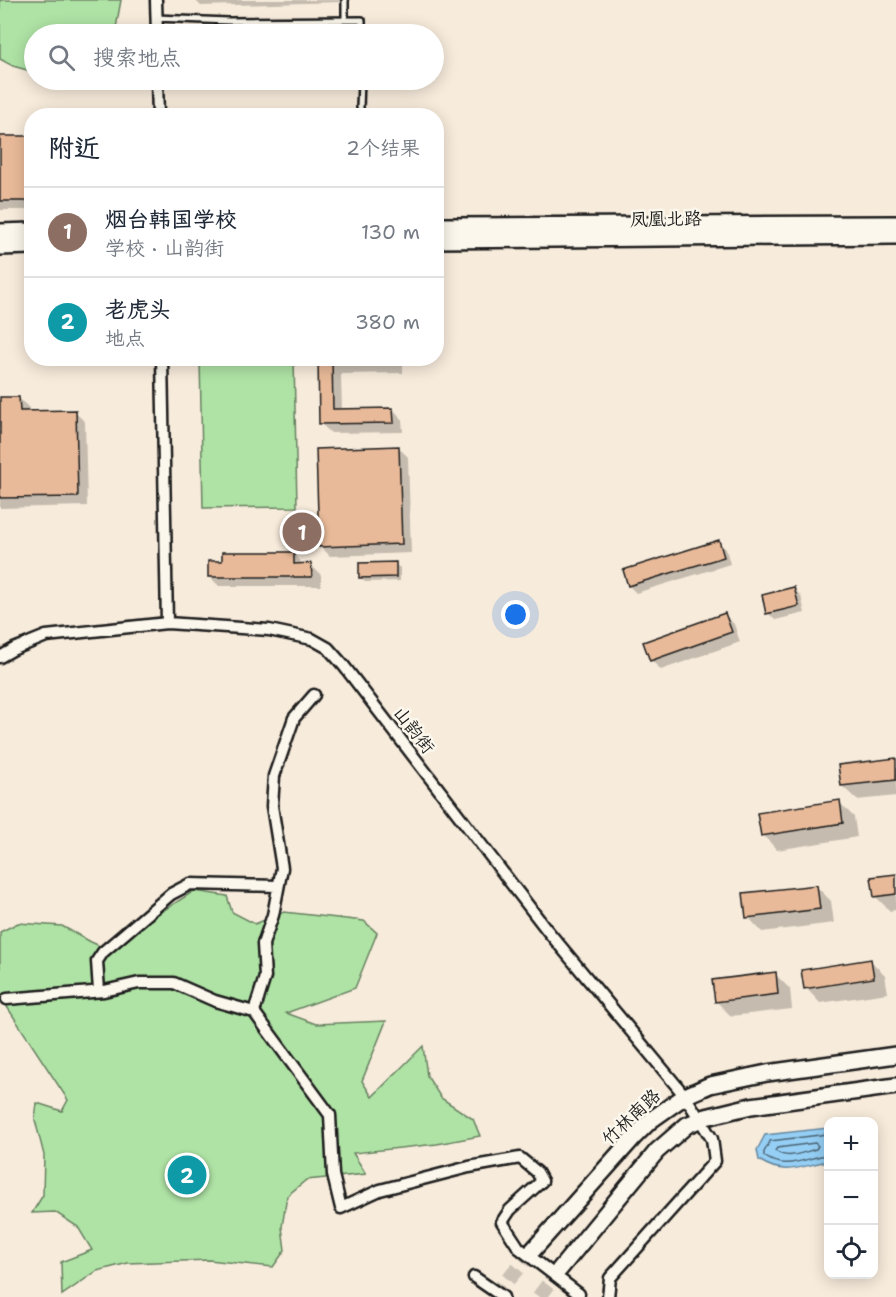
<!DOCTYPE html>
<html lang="zh">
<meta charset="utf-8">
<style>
body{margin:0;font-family:"Shantell Sans","LXGW WenKai TC",sans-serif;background:#f6f6f7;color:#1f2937}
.controls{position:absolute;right:18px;bottom:18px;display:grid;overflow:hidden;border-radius:12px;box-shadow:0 3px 15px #0003}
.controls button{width:54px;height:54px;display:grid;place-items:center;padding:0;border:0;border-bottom:2px solid #e0e1e3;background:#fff;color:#1f2937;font:30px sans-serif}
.you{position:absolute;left:516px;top:615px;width:21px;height:21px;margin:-15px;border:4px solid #fff;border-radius:50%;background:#1a73e8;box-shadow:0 0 0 9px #1a73e833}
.badge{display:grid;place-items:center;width:39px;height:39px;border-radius:50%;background:#2563eb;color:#fff;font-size:20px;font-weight:700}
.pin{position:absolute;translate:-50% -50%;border:3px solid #fff;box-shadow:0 2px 6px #0006}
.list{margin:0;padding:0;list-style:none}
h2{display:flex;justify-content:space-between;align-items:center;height:78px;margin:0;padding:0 24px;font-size:26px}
h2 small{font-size:20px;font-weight:400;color:#747a83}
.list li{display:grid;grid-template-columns:39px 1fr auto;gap:18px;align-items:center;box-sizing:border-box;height:90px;padding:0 24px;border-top:2px solid #e0e1e3}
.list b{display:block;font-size:22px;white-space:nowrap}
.list p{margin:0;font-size:20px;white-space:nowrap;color:#747a83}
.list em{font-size:20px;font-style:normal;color:#747a83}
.icon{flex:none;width:33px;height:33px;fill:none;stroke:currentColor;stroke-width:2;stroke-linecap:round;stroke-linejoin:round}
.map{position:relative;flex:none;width:896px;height:1297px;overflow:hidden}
.search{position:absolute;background:#fff;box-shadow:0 3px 15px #0003;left:24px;top:24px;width:420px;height:66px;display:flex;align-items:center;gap:15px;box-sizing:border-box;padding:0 21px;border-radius:33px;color:#747a83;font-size:22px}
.panel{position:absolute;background:#fff;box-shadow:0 3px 15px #0003;left:24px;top:108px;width:420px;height:258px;border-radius:24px}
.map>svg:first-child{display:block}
.green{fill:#afe3a5;stroke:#668060;stroke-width:1.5}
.water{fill:#95cff5;stroke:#65879e;stroke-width:1.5}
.shadow{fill:#0003}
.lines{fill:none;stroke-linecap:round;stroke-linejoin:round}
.shore{stroke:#4c6473;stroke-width:1.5}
.building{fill:#e8ba99;stroke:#1c1c1c;stroke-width:1.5}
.secondary-tunnel{stroke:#cbc2b5;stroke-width:15;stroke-dasharray:15 8;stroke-linecap:butt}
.lane-casing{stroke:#1c1c1c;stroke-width:10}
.street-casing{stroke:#1c1c1c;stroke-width:15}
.secondary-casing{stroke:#1c1c1c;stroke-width:20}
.lane{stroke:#fbf7ec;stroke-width:5}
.street{stroke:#fbf7ec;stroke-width:10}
.secondary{stroke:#fbf7ec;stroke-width:15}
.labels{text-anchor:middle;stroke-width:5;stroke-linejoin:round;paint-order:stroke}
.street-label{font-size:18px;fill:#1c1c1c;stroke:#fbf7ec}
</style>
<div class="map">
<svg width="896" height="1297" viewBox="0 0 896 1297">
<rect width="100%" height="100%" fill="#f7ebdb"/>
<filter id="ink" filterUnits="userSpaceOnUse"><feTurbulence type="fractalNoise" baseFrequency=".0167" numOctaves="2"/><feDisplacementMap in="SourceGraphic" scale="12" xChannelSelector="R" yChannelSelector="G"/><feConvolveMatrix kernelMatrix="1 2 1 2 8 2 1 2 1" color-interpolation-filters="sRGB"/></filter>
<g filter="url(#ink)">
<path class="green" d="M 0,0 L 121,0 L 116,28 L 112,34 L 34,34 L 34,72 L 13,66 L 0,59 Z
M 200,359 L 294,359 L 297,507 L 203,508 Z
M 194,891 L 227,896 L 232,912 L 255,924 L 284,912 L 364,921 L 377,933 L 355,988 L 286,1013 L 316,1024 L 386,1021 L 362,1081 L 372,1097 L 423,1046 L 427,1076 L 441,1098 L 473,1119 L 480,1136 L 437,1144 L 353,1153 L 366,1174 L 306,1180 L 287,1196 L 282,1227 L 285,1250 L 273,1267 L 209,1260 L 128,1263 L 97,1271 L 62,1295 L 61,1262 L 92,1250 L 78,1227 L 55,1212 L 32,1213 L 43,1195 L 44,1155 L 35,1120 L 37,1103 L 62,1111 L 68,1100 L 0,996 L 0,932 L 18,923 L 62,926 L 91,942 L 111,951 L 145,922 Z"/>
<path class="water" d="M 828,1128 L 828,1161 C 801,1166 785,1177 759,1160 L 757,1150 L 765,1135 Z"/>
<path class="shadow" d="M 195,0 L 341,0 L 341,2 L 201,6 Z
M 293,32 L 315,32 L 317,34 L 293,34 Z
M 351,114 L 353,116 L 309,116 L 309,115 Z
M 0,138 L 32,138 L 32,210 L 0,210 Z
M 319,358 L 403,358 L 403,373 L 341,374 L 342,411 L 393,409 L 402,419 L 403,432 L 331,433 L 321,424 Z
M 19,398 L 29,408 L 29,413 L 75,412 L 85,422 L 87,506 L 0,508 L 0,399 Z
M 398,447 L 408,457 L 411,553 L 330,556 L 320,546 Z
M 718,542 L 726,549 L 730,564 L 636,593 L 629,586 Z
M 293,553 L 303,565 L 311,565 L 321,575 L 321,586 L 219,586 L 209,576 L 224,562 Z
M 395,564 L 400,568 L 400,581 L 365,582 L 360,577 Z
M 793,588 L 801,596 L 805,613 L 775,620 L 768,613 Z
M 724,614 L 734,624 L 740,642 L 661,670 L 651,660 Z
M 896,760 L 896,796 L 857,800 L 842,786 Z
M 839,802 L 854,817 L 857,837 L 777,850 L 763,835 Z
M 896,875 L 896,910 L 890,911 L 875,896 Z
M 816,886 L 831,901 L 834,923 L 762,932 L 748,917 Z
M 870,960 L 885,975 L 888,993 L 820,1003 L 806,988 Z
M 775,974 L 790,989 L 792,1009 L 731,1016 L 716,1001 Z"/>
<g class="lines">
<path class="shore" d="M 828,1134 L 770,1141 L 764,1152 L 764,1156 C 786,1172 806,1157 828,1155
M 815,1143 L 818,1146 L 816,1149 C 801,1153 788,1160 775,1151 L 777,1148 Z"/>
</g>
<path class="building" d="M 0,136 L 32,136 L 32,201 L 0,201 Z
M 318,358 L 332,358 L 333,409 L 393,408 L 394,423 L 319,424 Z
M 0,397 L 19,397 L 20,411 L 76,410 L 78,497 L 0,498 Z
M 399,446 L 402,544 L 319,547 L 316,449 Z
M 719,540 L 724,557 L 628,586 L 623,570 Z
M 222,552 L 294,552 L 294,564 L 311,563 L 312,577 L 208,577 L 208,561 L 222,561 Z
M 396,562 L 396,577 L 359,578 L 359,563 Z
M 794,587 L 799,606 L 766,614 L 762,595 Z
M 725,613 L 732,632 L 650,661 L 643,642 Z
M 896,758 L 896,780 L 841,786 L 838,765 Z
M 840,800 L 843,823 L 761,836 L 757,813 Z
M 896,874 L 896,894 L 874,897 L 871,877 Z
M 817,885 L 820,909 L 746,918 L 743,893 Z
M 871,959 L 874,978 L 804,989 L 801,970 Z
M 776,972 L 778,994 L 715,1002 L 712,980 Z"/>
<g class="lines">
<path class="secondary-tunnel" d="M 493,1297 L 533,1250
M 539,1297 L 559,1270"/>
<g class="lane-casing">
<path id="lane" d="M 156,18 L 228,21 L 362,20 L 362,34
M 345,20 L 345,0
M 360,108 L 361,80"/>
</g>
<g class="street-casing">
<path id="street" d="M 156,0 L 157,34
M 157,80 L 158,116
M 162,358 L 167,623
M 0,657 L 14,649 L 46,636 L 167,623 L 269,630 L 312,639 L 328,648 L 344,666 L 547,930 L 685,1096 L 712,1139 L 715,1161 L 610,1278 L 608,1297
M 314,695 L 294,718 L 274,776 L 272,806 L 282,868 L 273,915 L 263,944 L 265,977 L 254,1012 L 330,1115 L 333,1175 L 341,1208 L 380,1190 L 469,1167 L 520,1158 L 537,1172 L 542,1181 L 510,1210 L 502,1222 L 519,1248 L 579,1294
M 99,991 L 97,961 L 103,952 L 171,894 L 190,884 L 278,886
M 7,999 L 104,991 L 139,983 L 174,983 L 215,1001 L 254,1012
M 474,1277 L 503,1297"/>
</g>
<g class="secondary-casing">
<path id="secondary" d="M 436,226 L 896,224
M 0,232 L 32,231
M 436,240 L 896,236
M 0,247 L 32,246
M 533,1250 L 633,1138 L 651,1120 L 685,1096 L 710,1085 L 767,1073 L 896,1055
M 559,1270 L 657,1151 L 687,1125 L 706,1117 L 751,1106 L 896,1086"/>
</g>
<use href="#lane" class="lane"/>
<use href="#street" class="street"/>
<use href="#secondary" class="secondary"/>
</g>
</g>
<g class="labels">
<g class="street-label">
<text transform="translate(666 219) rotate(-1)" y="6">凤凰北路</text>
<text transform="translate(414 730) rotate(52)" y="6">山韵街</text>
<text transform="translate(631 1117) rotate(-43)" y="6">竹林南路</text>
</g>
</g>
</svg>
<div class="controls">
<button>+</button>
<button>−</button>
<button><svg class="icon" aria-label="locate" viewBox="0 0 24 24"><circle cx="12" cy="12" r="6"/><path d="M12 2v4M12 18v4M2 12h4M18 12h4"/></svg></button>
</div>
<div class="you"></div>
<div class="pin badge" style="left:302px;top:532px;background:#8d6e63">1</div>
<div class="pin badge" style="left:187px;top:1175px;background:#0f9aa8">2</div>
<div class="search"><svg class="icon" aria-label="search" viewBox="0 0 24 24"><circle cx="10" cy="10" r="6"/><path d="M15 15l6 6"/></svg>搜索地点</div>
<section class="panel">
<h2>附近<small>2个结果</small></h2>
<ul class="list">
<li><span class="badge" style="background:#8d6e63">1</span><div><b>烟台韩国学校</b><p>学校 · 山韵街</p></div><em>130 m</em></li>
<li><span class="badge" style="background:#0f9aa8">2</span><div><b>老虎头</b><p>地点</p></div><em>380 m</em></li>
</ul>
</section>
</div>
